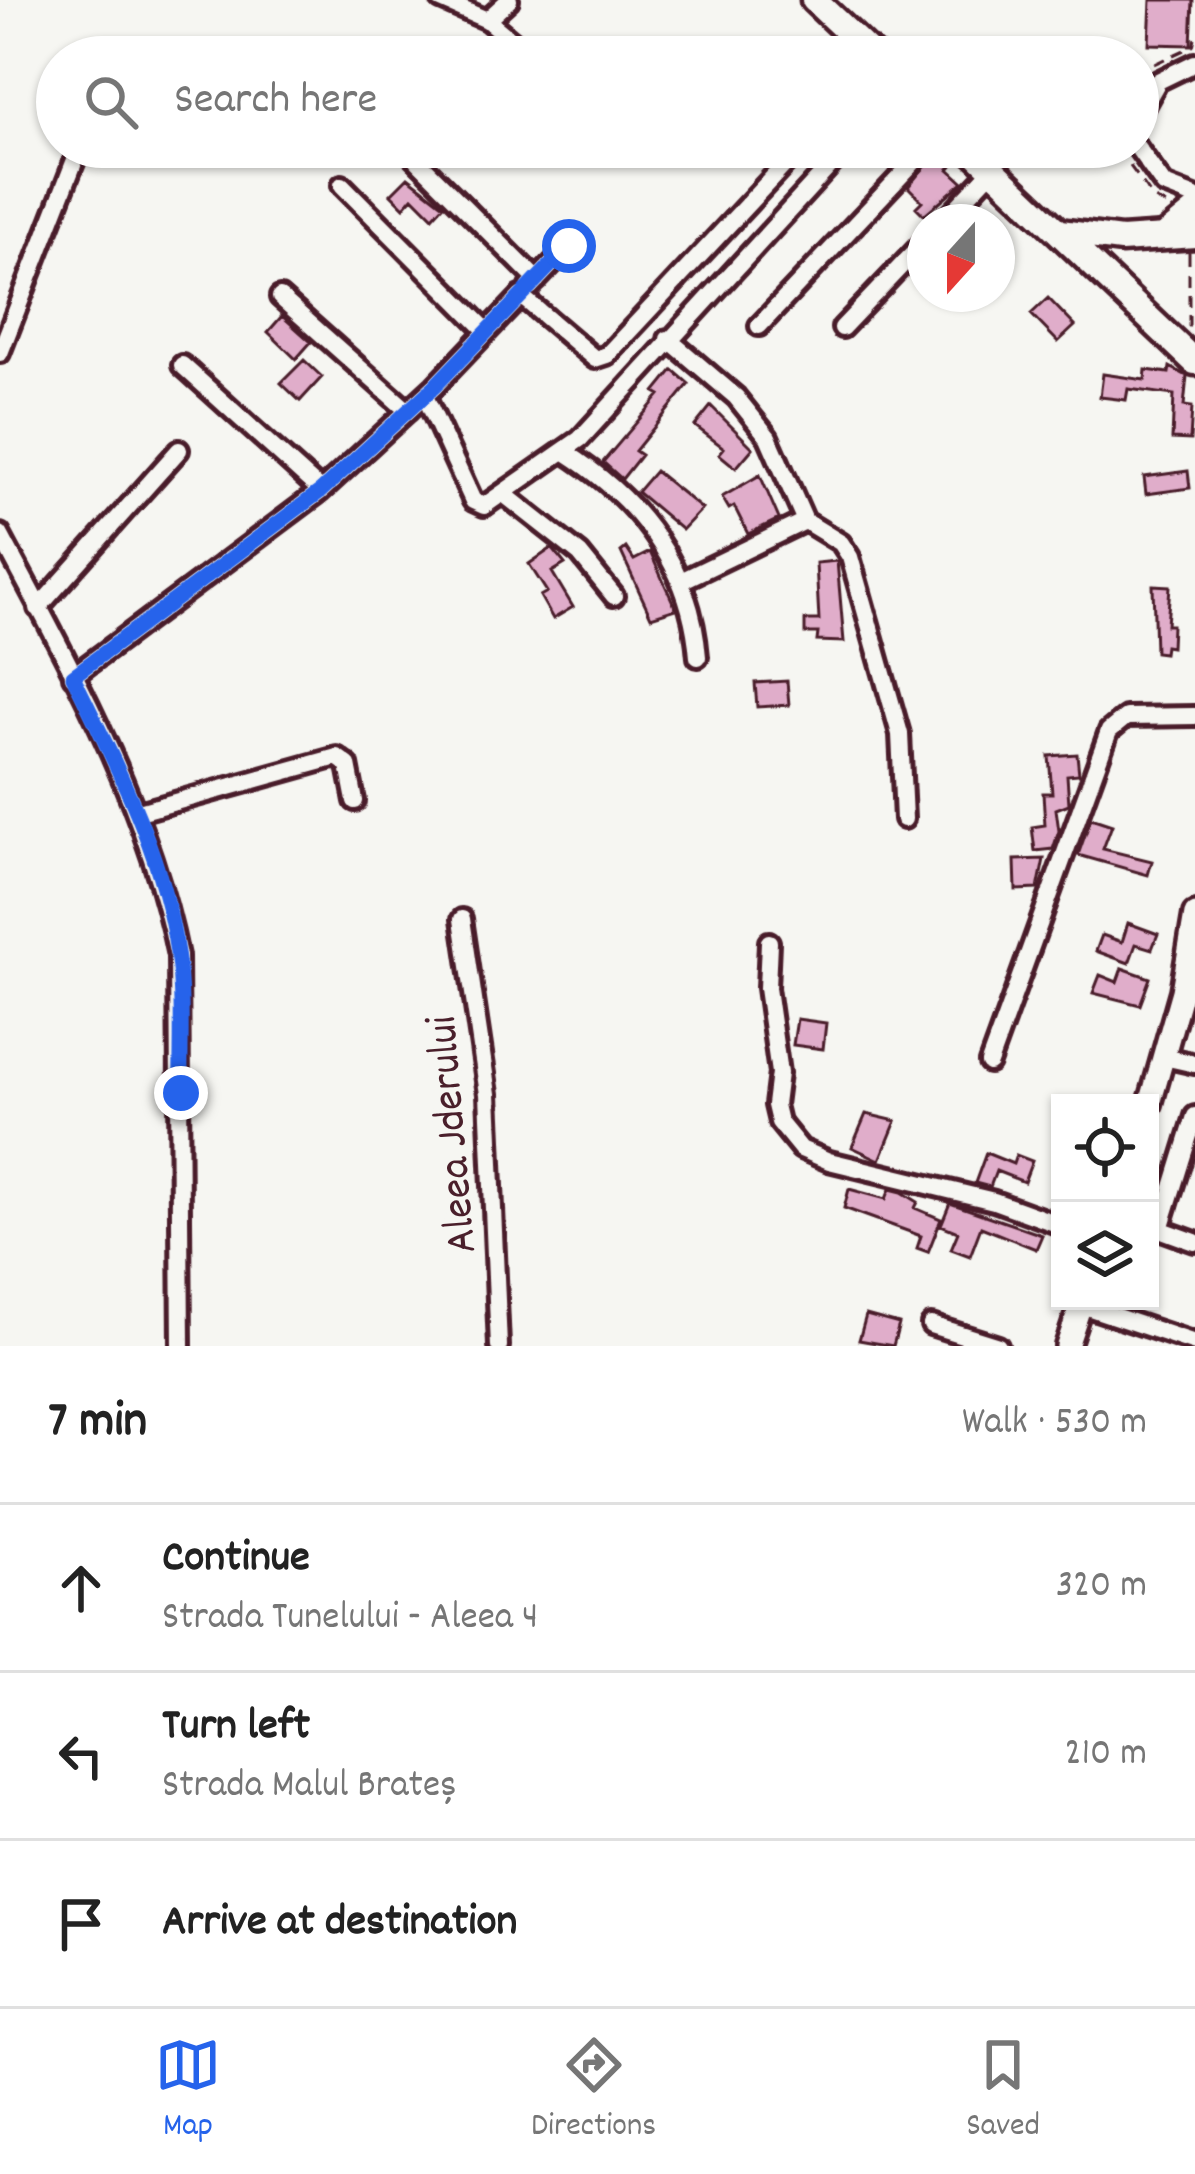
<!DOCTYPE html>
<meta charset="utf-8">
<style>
body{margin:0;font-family:Dekko,sans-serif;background:#f2f2f2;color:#222}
.controls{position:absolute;right:36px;bottom:36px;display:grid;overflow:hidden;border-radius:0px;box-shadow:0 3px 9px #0004}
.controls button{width:108px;height:108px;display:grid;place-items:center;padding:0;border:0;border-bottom:3px solid #e0e0e0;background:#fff;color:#222;font:60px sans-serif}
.compass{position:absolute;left:907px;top:204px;width:108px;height:108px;border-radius:50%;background:#fff;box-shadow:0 3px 9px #0004;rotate:201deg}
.stop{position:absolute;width:36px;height:36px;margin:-27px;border:9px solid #2563eb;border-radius:50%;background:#fff}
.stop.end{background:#2563eb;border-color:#fff;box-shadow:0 3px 12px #0008}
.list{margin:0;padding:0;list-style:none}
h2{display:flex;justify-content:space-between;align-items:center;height:156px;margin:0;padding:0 48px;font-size:51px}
h2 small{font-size:39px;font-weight:400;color:#767676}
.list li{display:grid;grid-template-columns:78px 1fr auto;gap:36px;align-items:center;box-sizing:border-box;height:168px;padding:0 48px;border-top:3px solid #e0e0e0}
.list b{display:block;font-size:45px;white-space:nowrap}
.list p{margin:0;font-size:39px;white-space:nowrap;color:#767676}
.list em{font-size:39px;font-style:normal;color:#767676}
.icon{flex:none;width:66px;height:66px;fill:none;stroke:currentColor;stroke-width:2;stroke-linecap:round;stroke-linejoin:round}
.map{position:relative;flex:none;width:1195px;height:1346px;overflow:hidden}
.search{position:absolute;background:#fff;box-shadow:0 3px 9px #0004;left:36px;right:36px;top:36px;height:132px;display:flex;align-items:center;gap:30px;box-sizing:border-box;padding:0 42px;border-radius:66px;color:#767676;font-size:45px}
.sheet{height:660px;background:#fff}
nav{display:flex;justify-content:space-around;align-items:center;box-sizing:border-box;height:168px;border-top:3px solid #e0e0e0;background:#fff;font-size:33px;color:#767676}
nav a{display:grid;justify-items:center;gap:6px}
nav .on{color:#2563eb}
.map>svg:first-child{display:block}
.building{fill:#e0adca;stroke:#4a1f2b;stroke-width:3}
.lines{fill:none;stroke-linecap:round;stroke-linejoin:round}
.minor-casing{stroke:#4a1f2b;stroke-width:26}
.major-casing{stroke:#4a1f2b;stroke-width:30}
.highway-casing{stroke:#4a1f2b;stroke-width:33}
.path{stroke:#4a1f2b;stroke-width:3;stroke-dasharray:12 9;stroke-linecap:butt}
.minor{stroke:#f6f6f2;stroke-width:16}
.major{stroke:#f6f6f2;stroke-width:21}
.highway{stroke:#f6f6f2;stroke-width:24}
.route{stroke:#2563eb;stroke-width:15}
.labels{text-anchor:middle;stroke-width:10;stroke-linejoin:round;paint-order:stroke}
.street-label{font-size:45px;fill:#4a1f2b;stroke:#f6f6f2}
</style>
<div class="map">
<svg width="1195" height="1346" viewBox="0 0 1195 1346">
<rect width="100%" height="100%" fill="#f6f6f2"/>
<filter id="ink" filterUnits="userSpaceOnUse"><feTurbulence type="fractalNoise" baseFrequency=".00833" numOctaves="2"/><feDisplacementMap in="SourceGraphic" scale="24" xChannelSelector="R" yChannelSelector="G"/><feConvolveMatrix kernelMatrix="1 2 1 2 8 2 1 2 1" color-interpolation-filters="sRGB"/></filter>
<g filter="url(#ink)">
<path class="building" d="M 1151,0 L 1193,0 L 1191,45 L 1149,44 Z
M 940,147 L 958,159 L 949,169 L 963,182 L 924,215 L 916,207 L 922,201 L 908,187 Z
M 408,177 L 444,205 L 433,217 L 413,197 L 404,207 L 391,194 Z
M 1048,298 L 1075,326 L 1058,342 L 1031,314 Z
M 282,316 L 311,342 L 296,359 L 268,332 Z
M 304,360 L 322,377 L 300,401 L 281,383 Z
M 1170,367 L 1187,376 L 1184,406 L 1192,407 L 1190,440 L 1172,439 L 1174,395 L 1128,389 L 1126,400 L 1100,397 L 1103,374 L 1145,380 L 1146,370 L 1169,373 Z
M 673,370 L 689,384 L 635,451 L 641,455 L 622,479 L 603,462 L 660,395 L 655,392 Z
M 711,406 L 753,448 L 736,468 L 719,454 L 724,448 L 695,426 Z
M 655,471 L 702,509 L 682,530 L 637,492 Z
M 1188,471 L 1190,488 L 1146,494 L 1144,477 Z
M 760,475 L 779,519 L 748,534 L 734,506 L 729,509 L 722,497 Z
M 552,548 L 565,564 L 552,572 L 573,607 L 553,619 L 540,596 L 547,592 L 529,564 Z
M 626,548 L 634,560 L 650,552 L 676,609 L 651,617 L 621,552 Z
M 837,561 L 844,642 L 817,641 L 818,633 L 805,633 L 805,620 L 819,620 L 816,563 Z
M 1153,585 L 1170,586 L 1167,625 L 1172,625 L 1171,647 L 1165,646 L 1164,653 L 1155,652 Z
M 787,681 L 789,705 L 757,707 L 755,683 Z
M 1077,754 L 1079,774 L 1067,775 L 1069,804 L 1056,809 L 1059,831 L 1053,849 L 1035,851 L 1032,827 L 1045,825 L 1043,793 L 1052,793 L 1049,756 Z
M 1091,818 L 1112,825 L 1103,849 L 1152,861 L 1148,875 L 1078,855 Z
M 1044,859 L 1038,889 L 1016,890 L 1015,860 Z
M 1128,923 L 1158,934 L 1152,949 L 1136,944 L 1129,963 L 1096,951 L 1102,935 L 1122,942 Z
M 1122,968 L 1150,978 L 1140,1005 L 1093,993 L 1100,975 L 1117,982 Z
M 797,1019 L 826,1023 L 823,1049 L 793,1045 Z
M 866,1114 L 896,1121 L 880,1160 L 852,1147 Z
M 986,1153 L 1013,1164 L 1016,1155 L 1032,1161 L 1024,1182 L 996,1171 L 990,1187 L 975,1183 Z
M 849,1189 L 886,1199 L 890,1189 L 902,1192 L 918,1202 L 915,1208 L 941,1219 L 928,1252 L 917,1248 L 921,1236 L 844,1208 Z
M 950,1203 L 1042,1235 L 1036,1249 L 981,1227 L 970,1256 L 951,1249 L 958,1232 L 941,1225 Z
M 866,1315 L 899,1324 L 893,1346 L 859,1340 Z"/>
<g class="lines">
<g class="minor-casing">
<path id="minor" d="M 441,0 L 487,20 L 531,57
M 487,20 L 509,0
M 1138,117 L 1158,81 L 1195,63
M 404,147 L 537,280
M 1137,147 L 1164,185 L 1195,197
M 342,185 L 487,331
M 943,222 L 993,169
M 530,287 L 569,246
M 280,297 L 408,411
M 759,326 L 928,147
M 842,328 L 925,241
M 668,339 L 736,397 L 768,437 L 805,521 L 841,543 L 850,557 L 900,734 L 904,819
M 0,353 L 80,147
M 182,365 L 321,491
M 425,396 L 473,501 L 484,506 L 580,439 L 847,147
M 565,452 C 640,500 691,567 698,657
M 505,495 L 580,554 L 614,596
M 0,534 C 72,669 148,805 178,956 L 181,1346
M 683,580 L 805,521
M 38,608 L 179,450
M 73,676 L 321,491 L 435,386 L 521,296 L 595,359 L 607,355 L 801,147
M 139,812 L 337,757 L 348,765 L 355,801
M 462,919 L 488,1094 L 499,1346
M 769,942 L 767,988 L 779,1073 L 775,1105 L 779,1122 L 801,1149 L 829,1161 L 994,1201 L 1060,1225
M 1164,1057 L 1195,1064
M 989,1063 L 1109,731 L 1126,717 L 1195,716
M 1151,1226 L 1195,1242
M 1160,1229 L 1195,1116
M 1081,1305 L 1195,1343
M 931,1325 L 998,1346"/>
</g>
<g class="major-casing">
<path id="major" d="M 1150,1104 L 1182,991 L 1195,914
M 1067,1346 L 1082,1301"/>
</g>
<g class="highway-casing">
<path id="highway" d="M 814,0 L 874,57
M 969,147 L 1195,362
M 1060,232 L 1121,240 L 1195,235
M 1165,236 L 1194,212"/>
</g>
<path class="path" d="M 1154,64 L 1193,46 L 1195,38
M 1130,166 L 1153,198 L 1168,206
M 1189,252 L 1189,326 L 1195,327"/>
<use href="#minor" class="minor"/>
<use href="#major" class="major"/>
<use href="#highway" class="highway"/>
</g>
</g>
<g class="lines" filter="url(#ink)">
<path class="route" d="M 181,1093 C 180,1047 184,998 177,953 C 163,853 116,765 73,676 L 321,491 L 435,386 L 569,246"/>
</g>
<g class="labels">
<g class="street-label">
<text transform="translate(448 1135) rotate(-95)" y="16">Aleea Jderului</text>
</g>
</g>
</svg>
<div class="controls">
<button><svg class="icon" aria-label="locate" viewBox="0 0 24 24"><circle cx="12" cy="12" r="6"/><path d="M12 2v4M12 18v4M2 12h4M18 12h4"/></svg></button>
<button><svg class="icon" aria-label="layers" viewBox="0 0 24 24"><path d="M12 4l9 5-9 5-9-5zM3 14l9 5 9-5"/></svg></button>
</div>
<svg class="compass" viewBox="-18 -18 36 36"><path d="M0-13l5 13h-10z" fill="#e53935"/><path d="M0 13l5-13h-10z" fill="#767676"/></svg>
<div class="stop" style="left:569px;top:246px"></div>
<div class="stop end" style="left:181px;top:1093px"></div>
<div class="search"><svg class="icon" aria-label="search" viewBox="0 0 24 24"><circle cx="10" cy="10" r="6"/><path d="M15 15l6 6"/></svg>Search here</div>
</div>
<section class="sheet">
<h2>7 min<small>Walk · 530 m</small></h2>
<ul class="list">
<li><svg class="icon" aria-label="ahead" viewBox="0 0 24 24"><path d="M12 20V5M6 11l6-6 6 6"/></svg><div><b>Continue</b><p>Strada Tunelului - Aleea 4</p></div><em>320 m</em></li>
<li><svg class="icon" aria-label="left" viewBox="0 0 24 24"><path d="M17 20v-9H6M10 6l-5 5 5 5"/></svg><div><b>Turn left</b><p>Strada Malul Brateș</p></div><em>210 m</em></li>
<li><svg class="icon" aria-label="arrive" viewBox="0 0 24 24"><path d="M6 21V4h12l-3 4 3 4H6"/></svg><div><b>Arrive at destination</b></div></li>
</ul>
</section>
<nav>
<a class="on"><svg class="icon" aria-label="map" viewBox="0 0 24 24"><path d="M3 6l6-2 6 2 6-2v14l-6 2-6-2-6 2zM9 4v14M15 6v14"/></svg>Map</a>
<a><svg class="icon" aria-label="directions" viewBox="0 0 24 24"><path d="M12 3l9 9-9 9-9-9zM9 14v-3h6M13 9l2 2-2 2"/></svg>Directions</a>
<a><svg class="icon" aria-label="saved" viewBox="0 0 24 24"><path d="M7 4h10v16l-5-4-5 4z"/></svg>Saved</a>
</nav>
